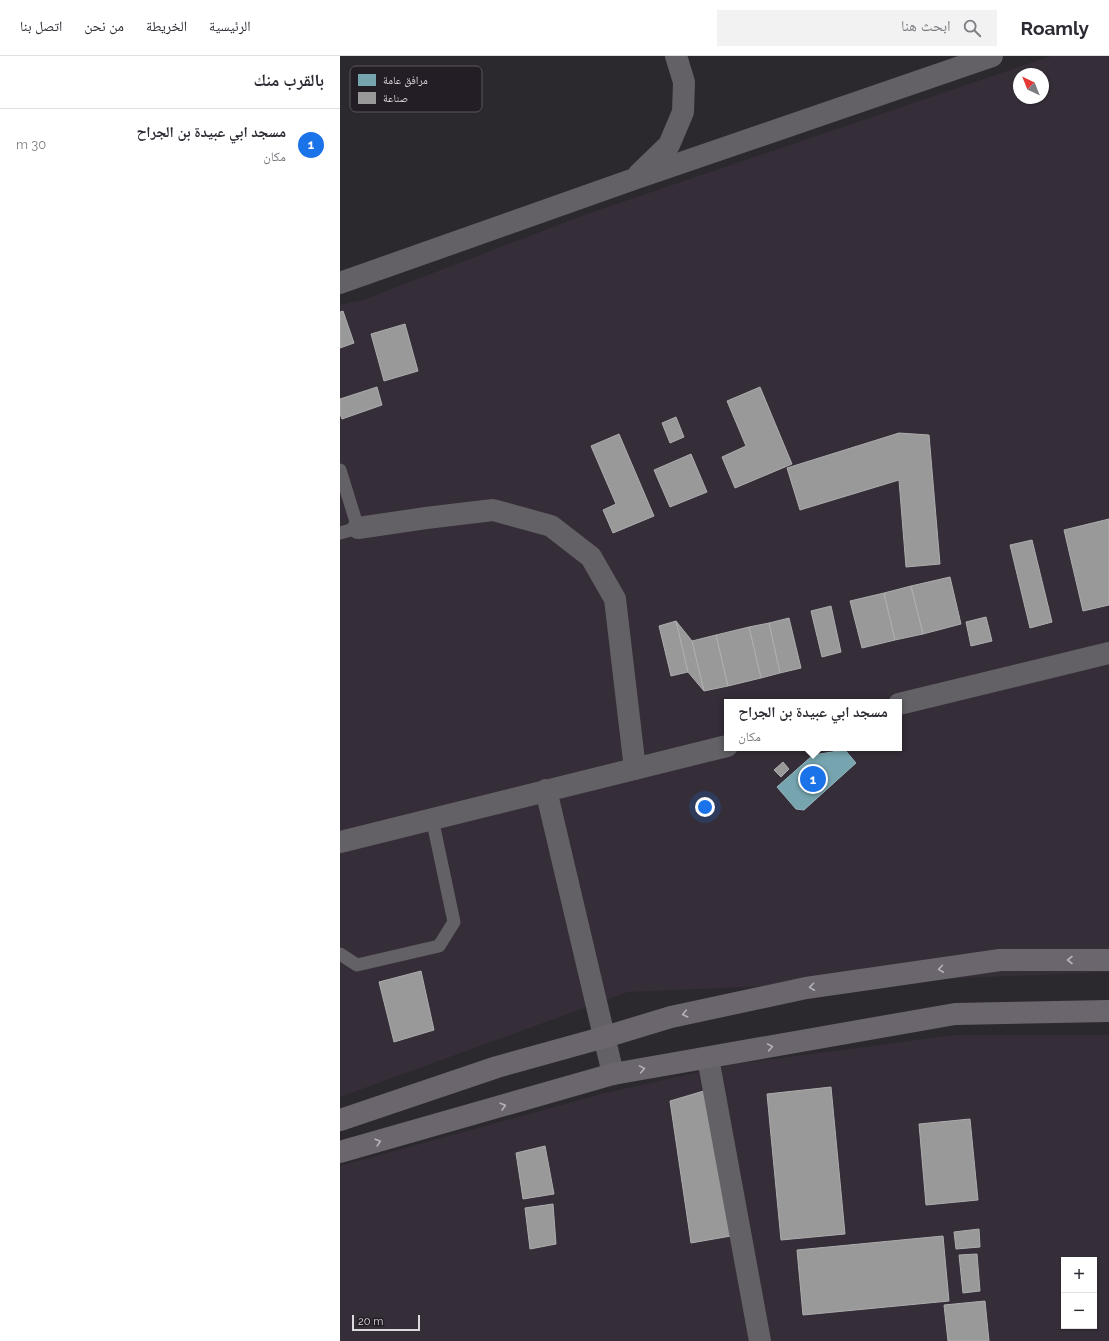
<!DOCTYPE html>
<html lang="ar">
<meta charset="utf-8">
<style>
body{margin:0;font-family:Raleway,"Noto Naskh Arabic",sans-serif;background:#f2f2f3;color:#2b2b33;direction:rtl}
.controls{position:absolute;right:12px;bottom:12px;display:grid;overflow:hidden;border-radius:0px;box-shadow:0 1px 3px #0004}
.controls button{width:36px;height:36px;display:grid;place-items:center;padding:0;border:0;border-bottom:1px solid #e1e1e2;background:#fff;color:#2b2b33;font:20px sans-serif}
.compass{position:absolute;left:673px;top:12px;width:36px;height:36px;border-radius:50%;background:#fff;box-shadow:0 1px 3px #0004;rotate:317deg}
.scale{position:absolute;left:12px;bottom:10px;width:68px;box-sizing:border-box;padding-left:4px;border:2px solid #dcd9de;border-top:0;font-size:11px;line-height:14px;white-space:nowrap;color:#dcd9de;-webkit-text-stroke:3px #231e25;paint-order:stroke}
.you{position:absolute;left:365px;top:751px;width:14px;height:14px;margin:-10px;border:3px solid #fff;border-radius:50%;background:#1a73e8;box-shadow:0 0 0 6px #1a73e833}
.badge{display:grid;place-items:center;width:26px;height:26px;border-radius:50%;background:#1a73e8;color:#fff;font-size:13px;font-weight:700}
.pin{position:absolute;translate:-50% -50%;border:2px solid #fff;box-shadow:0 1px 4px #0006}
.popup{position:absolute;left:384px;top:643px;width:178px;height:52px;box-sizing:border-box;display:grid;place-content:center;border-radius:0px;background:#fff;filter:drop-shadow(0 1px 3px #0005);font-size:13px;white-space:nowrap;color:#7c7c81}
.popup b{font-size:15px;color:#2b2b33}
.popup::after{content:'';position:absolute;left:50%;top:100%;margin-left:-8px;border:8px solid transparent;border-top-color:#fff}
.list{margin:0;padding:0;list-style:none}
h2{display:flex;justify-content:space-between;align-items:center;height:52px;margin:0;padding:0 16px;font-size:17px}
h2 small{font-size:13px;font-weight:400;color:#7c7c81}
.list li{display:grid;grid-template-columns:26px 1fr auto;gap:12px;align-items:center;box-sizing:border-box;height:72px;padding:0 16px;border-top:1px solid #e1e1e2}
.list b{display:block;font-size:15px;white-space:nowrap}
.list p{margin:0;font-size:13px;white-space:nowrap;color:#7c7c81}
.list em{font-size:13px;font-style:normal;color:#7c7c81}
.icon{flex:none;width:22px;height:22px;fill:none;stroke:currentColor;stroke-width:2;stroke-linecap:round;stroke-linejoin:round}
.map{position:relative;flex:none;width:769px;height:1285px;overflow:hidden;direction:ltr}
header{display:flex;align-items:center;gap:24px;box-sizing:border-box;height:56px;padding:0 20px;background:#fff;border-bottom:1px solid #e1e1e2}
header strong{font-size:19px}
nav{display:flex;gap:22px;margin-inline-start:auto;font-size:14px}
.search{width:280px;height:36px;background:#f2f2f3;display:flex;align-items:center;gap:10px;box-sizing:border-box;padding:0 14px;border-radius:0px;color:#7c7c81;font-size:15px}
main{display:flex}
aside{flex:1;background:#fff}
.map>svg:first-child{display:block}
.built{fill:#352d38;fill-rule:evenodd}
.public{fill:#76a5af;stroke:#95b5bd}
.industry{fill:#999;stroke:#adacae}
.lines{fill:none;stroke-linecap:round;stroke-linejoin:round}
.service{stroke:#636165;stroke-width:13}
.minor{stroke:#636165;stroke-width:22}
.secondary{stroke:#6b666e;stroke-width:22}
.oneway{stroke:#b4b1b7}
.key{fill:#231e25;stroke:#5a565c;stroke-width:1}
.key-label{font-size:11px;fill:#dcd9de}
</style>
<header>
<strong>Roamly</strong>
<div class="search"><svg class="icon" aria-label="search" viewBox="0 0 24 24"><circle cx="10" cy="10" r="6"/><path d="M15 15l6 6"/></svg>ابحث هنا</div>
<nav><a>الرئيسية</a><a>الخريطة</a><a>من نحن</a><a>اتصل بنا</a></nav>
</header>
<main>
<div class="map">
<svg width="769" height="1285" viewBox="0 0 769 1285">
<rect width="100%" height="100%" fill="#2c292e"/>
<path class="built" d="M 711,0 L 769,0 L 769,916 L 288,936 L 0,1041 L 0,249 L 23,244 L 244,159 ZM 679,18 L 703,18 L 703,42 L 679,42 ZM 387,646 L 559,646 L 559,692 L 387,692 Z
M 615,979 L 769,979 L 769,1285 L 0,1285 L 0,1110 L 261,1038 L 395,1008 ZM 724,1204 L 754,1204 L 754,1270 L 724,1270 Z"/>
<path class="public" d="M 505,694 L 516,707 L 464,754 L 456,753 L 437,731 L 473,699 Z"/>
<path class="industry" d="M 3,255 L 14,287 L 0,292 L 0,256 Z
M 65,268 L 78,315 L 44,325 L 31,278 Z
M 37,331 L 42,349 L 2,363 L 0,358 L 0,343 Z
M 420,331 L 452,408 L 395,432 L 382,401 L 406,390 L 387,345 Z
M 336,361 L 344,381 L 330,387 L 322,367 Z
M 559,377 L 589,379 L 600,508 L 566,511 L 559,424 L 460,454 L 447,412 Z
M 279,378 L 314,460 L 273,477 L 263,454 L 276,448 L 251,390 Z
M 351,398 L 367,436 L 330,451 L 314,414 Z
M 769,463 L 769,549 L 743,555 L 724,474 Z
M 692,484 L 712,566 L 690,572 L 670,489 Z
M 610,521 L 621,568 L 583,578 L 571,530 Z
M 571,530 L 583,578 L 555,584 L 544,537 Z
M 544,537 L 555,584 L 522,592 L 510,545 Z
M 491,550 L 501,596 L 482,601 L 471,555 Z
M 646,561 L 652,585 L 631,590 L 626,566 Z
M 449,562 L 461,612 L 440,617 L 429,567 Z
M 336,565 L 352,585 L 364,635 L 348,616 Z
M 336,565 L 348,616 L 331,620 L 319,570 Z
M 429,567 L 440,617 L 421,622 L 409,571 Z
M 409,571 L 421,622 L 388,630 L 376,579 Z
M 376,579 L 388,630 L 364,635 L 352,585 Z
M 443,706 L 449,713 L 441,721 L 434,714 Z
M 81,915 L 94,974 L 54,986 L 39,926 Z
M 491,1031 L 505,1178 L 441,1184 L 427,1038 Z
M 367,1034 L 391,1180 L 351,1187 L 330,1045 Z
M 630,1063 L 638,1144 L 586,1149 L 579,1068 Z
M 205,1090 L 214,1138 L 183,1143 L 176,1097 Z
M 213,1148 L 216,1188 L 190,1193 L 185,1152 Z
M 639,1173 L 640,1191 L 616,1193 L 614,1176 Z
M 603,1180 L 609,1245 L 463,1259 L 457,1194 Z
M 637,1198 L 640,1235 L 623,1237 L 619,1199 Z
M 645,1245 L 649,1285 L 608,1285 L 604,1249 Z"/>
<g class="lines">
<path class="service" d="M 0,414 L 18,472 L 0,477
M 0,898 L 17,909 L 99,890 L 114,866 L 92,762"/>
<path class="minor" d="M 299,118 L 329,89 L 343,56 L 344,26 L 336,0
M 0,227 L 294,123 L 652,0
M 18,472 L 86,462 L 153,454 L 211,470 L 251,501 L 275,543 L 295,713
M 559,648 L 769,597
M 206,734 L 273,1018
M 0,786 L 387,690
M 368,1002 L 420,1285"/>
<path class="secondary" d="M 0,1064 L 157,1011 L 265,981 L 331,961 L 466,932 L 660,904 L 769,904
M 0,1096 L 273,1018 L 615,958 L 769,955"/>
</g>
<defs><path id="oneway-chevron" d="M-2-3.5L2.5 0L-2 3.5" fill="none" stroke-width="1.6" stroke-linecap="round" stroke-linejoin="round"/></defs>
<g class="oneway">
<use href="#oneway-chevron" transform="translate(730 904) rotate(180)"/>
<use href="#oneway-chevron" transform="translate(601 913) rotate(172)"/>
<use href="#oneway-chevron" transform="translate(472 931) rotate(172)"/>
<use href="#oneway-chevron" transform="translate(345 958) rotate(168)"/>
<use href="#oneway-chevron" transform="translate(430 991) rotate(-10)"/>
<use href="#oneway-chevron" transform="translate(302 1013) rotate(-10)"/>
<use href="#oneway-chevron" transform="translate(163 1050) rotate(-16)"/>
<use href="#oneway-chevron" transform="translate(38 1086) rotate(-16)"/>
</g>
<rect x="10" y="10" width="132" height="46" rx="6" class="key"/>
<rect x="18" y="18" width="18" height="12" fill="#76a5af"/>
<rect x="18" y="36" width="18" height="12" fill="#999"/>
<g class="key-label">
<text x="43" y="28">مرافق عامة</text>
<text x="43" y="46">صناعة</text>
</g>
</svg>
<div class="controls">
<button>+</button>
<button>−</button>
</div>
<svg class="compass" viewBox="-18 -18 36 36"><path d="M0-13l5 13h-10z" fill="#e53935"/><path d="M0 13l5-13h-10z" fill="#7c7c81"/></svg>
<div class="scale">20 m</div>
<div class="you"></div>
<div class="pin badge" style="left:473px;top:723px">1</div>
<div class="popup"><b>مسجد ابي عبيدة بن الجراح</b>مكان</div>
</div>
<aside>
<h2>بالقرب منك<small></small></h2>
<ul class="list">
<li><span class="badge">1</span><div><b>مسجد ابي عبيدة بن الجراح</b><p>مكان</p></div><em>30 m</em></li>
</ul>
</aside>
</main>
